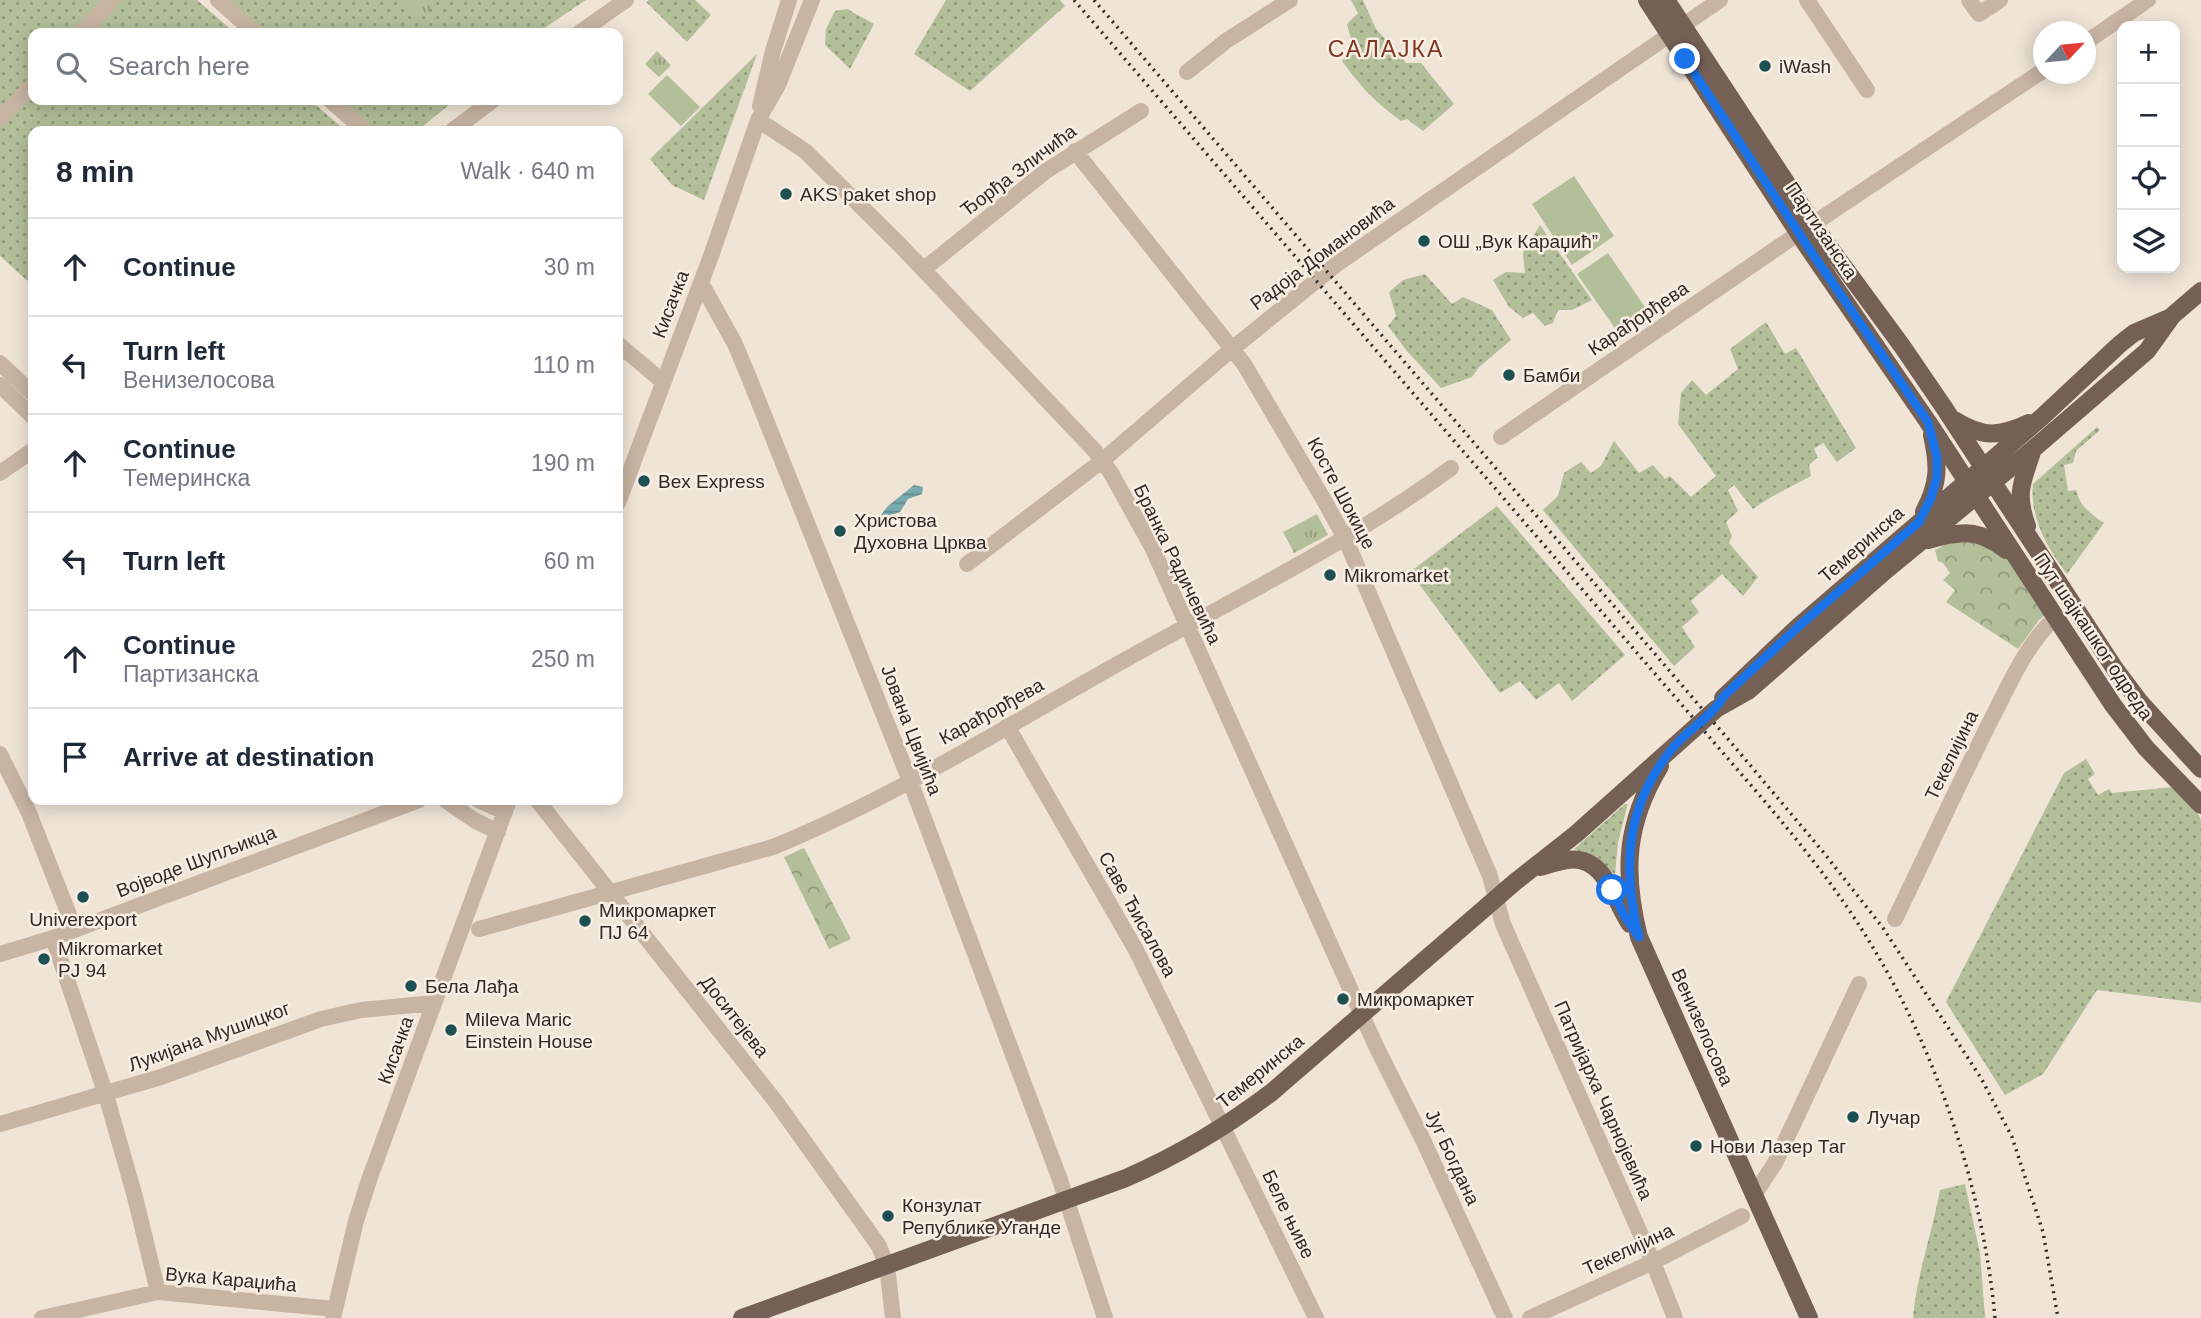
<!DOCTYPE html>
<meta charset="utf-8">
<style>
body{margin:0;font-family:Helvetica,sans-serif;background:#f6f6f7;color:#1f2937}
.controls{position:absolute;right:21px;top:21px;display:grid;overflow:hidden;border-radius:14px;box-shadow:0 4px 18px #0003}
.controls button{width:63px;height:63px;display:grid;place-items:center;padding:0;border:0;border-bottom:2px solid #e0e1e3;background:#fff;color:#1f2937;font:35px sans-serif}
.compass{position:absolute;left:2033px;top:21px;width:63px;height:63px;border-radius:50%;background:#fff;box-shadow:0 4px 18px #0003;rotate:64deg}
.stop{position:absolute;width:21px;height:21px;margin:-16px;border:5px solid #1a73e8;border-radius:50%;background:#fff}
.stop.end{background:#1a73e8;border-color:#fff;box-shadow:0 2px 7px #0008}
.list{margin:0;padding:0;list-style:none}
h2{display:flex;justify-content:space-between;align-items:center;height:91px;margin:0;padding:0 28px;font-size:30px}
h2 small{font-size:23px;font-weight:400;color:#747a83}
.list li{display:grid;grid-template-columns:46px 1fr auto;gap:21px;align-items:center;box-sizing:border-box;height:98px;padding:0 28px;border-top:2px solid #e0e1e3}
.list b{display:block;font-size:26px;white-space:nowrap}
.list p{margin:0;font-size:23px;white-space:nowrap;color:#747a83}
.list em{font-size:23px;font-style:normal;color:#747a83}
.icon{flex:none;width:38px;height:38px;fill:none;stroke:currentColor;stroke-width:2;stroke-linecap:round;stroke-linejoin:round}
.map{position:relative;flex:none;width:2201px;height:1318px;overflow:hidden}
.search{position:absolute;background:#fff;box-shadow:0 4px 18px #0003;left:28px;top:28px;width:595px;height:77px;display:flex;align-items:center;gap:18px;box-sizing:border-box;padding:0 24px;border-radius:14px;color:#747a83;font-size:26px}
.panel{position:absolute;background:#fff;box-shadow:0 4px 18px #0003;left:28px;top:126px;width:595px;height:679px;border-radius:14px}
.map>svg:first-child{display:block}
.grass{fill:url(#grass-dots)}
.forest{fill:url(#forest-crowns)}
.park{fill:url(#park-tufts)}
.garden{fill:#b2bf98}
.water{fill:url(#water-rules)}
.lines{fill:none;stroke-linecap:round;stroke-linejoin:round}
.minor{stroke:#c8b4a3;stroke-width:16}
.major{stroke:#756056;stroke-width:18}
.rail{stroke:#332925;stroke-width:3.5;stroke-dasharray:2 5;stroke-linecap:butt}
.route{stroke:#1a73e8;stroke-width:9}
.poi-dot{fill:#1c5053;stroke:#f8eee3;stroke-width:2.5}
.labels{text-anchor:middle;stroke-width:5;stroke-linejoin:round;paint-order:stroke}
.poi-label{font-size:19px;fill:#332925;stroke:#f8eee3;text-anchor:start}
.street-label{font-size:19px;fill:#332925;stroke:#f8eee3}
.quarter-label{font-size:23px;letter-spacing:2px;fill:#803620;stroke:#f8eee3}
</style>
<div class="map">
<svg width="2201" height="1318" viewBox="0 0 2201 1318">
<defs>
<pattern id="grass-dots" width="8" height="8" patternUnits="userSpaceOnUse" patternTransform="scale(1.75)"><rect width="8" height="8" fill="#b2bf98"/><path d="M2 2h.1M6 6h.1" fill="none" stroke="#919b7c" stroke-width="1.8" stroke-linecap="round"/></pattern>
<pattern id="forest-crowns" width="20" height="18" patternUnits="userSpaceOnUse" patternTransform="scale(1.75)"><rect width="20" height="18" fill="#b2bf98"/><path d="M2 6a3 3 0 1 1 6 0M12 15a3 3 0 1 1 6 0" fill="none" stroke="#919b7c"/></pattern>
<pattern id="park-tufts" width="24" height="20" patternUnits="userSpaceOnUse" patternTransform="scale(1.75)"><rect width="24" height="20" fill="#b2bf98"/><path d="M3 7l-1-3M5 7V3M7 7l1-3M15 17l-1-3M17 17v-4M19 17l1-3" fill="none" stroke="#919b7c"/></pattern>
<pattern id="water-rules" width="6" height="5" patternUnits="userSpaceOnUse" patternTransform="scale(1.75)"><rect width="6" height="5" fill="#76aaad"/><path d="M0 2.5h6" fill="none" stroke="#618a8d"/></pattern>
</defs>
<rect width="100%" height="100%" fill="#f0e4d7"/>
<path class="grass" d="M 0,0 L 197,0 L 235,33 L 33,33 L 33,100 L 310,100 L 346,131 L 33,131 L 33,286 L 0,256 Z
M 229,0 L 586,0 L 537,33 L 265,33 Z
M 649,0 L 695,0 L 711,15 L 687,42 L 646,2 Z
M 946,0 L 1060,0 L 1065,6 L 970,91 L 914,54 Z
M 1351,0 L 1363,0 L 1376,29 L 1406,63 L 1421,63 L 1454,104 L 1423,131 L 1407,119 L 1401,121 C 1377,104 1359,85 1342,61 L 1353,47 L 1347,24 L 1358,13 Z
M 847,9 L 874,24 L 850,69 L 825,45 L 826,29 L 835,11 Z
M 757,54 L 704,200 L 672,185 L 650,159 Z
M 341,100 L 455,100 L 417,131 L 377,131 Z
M 1540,225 L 1592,300 L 1572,310 L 1558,310 L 1553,323 L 1545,326 L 1533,313 L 1523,318 L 1509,307 L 1493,280 L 1506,272 L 1525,273 L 1523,253 Z
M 1425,274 L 1452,304 L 1463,297 L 1492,310 L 1511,340 L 1479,367 L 1472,377 L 1441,388 L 1406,350 L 1388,326 L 1396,316 L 1389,292 L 1403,280 Z
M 1766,322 L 1785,354 L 1796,348 L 1856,448 L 1837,462 L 1823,443 L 1814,449 L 1818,457 L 1809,465 L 1811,476 C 1791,487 1772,495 1753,509 L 1734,485 L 1728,490 L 1738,511 L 1726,522 L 1732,536 L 1729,543 L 1758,577 L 1743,596 L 1722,574 L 1691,601 L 1699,612 L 1682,627 L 1695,647 L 1674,666 L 1543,510 L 1558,496 L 1564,473 L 1581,462 L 1591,473 L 1601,466 L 1614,441 L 1639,473 L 1653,465 L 1665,479 L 1670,476 L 1691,497 L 1716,476 L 1678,424 L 1681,393 L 1692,380 L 1706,395 L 1738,369 L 1730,349 Z
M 2097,427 L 2100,430 L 2076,451 L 2073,463 L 2064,465 L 2068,491 L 2076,490 C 2080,507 2091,514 2104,523 L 2067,574 C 2048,550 2029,516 2033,484 Z
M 1497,506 L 1625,655 L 1572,701 L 1559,683 L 1536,700 L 1520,681 L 1500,693 L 1410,572 Z
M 2086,759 L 2095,774 L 2088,779 L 2098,795 L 2109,789 L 2112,793 L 2174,787 L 2194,806 L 2201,820 L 2201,1003 L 2097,990 L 2043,1074 L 2005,1095 L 1946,1002 L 2064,773 Z
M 1625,804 L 1628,804 L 1627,807 L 1618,842 L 1615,875 L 1599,859 L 1574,849 Z
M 1965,1184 L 1980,1253 L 1985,1318 L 1913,1318 C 1917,1273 1932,1234 1940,1190 Z"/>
<path class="forest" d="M 1974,536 L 2011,560 L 2049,612 L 2039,620 L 2018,649 L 1946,602 L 1955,590 L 1943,580 L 1950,573 L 1943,563 L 1938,561 L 1935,550 L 1960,537 Z
M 804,848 L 851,939 L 829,949 L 784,857 Z"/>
<path class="park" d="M 403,0 L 436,0 L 437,2 L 420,19 Z
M 657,51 L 671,65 L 659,77 L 645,64 Z
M 1317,514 L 1328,535 L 1294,553 L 1283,532 Z"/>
<path class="garden" d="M 667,75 L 700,107 L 681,126 L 648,94 Z
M 1574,176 L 1614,236 L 1572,265 L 1532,204 Z
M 1608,253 L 1649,313 L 1619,334 L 1577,274 Z"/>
<path class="water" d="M 914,485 L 923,487 L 922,494 L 908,499 L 900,512 L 882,518 L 880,516 L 888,506 Z"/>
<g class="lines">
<path class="minor" d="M 218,0 L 255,33
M 1807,0 L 1867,90
M 1969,0 L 1979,14 L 2000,0
M 81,33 L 112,0
M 579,33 L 626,0
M 2086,42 L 2148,0
M 1187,72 L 1226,41 L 1290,0
M 330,100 L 365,131
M 760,106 L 773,51 L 789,0
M 0,118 L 33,85
M 758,120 L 805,151 L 900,245 L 1095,451 L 1111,473 L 1152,547 L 1375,1044 L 1423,1140 L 1505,1318
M 452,131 L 493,100
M 1075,151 L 1244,364 L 1325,502 L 1345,538 L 1490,876 L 1503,924 L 1653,1262 L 1675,1318
M 1813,224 L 2044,70
M 924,269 L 1046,171 L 1141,111
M 701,283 L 735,344 L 750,380 L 910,781 L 1059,1177 L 1105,1318
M 618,344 L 662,381
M 0,363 L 33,394
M 0,385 L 33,417
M 1501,437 L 1799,233
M 0,473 L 33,450
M 618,503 L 711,256 L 758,120 L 778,85 L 812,0
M 967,564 L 1103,460 L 1232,349 L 1337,264 L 1720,0
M 1007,726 L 1136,950 L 1316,1318
M 0,754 L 29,813 L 75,930
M 445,800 L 474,820 L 498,832
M 478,800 L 505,812
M 537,800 L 776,1102 L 879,1246 L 887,1266 L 893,1318
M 1895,919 C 1928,851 1959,783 1993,716 C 2010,683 2027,643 2055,618
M 479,929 L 773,847 C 895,797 1008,725 1123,661 C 1234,599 1349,543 1451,468
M 53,938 L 106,1095 L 135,1197 L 158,1292
M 0,954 L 53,938 L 419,800
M 0,1124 L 161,1077 L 321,1019 L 361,1010 L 434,1003
M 1754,1195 L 1775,1163 L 1859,984
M 42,1318 L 158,1292 L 335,1309
M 333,1318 L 356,1221 L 370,1177 L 509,800
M 1530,1318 L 1653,1262 L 1742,1216"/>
<path class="major" d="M 1647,0 L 1807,246 L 1928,422 L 2113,705 L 2146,748 L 2201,805
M 1666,0 L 1824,240 L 1902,346 L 1945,409 L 2115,669 L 2139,701 L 2201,769
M 1954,420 C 1983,438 1999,437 2029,423
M 1924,512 C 1939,483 1939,467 1932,435
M 2027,526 C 2015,493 2022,483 2032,452
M 1928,540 C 1960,531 1978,528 2006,550
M 1723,698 L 1799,626 L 2042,417 L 2120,344 L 2134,333 L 2169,318
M 1660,766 C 1625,824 1623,873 1639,937 L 1809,1318
M 1540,867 C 1549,865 1558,861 1567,860 C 1605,854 1614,901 1630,924
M 742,1318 L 1126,1178 C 1179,1155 1226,1127 1272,1092 L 1515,882 L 1576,834 L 1716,709 L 1748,691 L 1885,571 L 2032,450 L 2147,351 L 2172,316 L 2201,291"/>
<path class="rail" d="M 1074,0 L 1688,712 C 1753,789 1824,864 1875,951 C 1939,1058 1984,1195 1995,1318
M 1094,0 L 1734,746 L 1824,853 L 1883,928 L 1981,1078 L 2012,1137 L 2043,1232 L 2058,1318"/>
</g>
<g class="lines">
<path class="route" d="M 1612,890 L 1624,915 L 1639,937 C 1622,868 1625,807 1672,749 C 1688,729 1711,718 1724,696 L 1799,626 L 1919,522 L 1931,498 L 1937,477 L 1937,457 L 1928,422 L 1810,250 L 1685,59"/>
</g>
<g class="poi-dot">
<circle cx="1765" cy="66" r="7"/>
<circle cx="786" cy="194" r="7"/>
<circle cx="1424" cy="241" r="7"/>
<circle cx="1509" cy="375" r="7"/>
<circle cx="644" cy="481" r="7"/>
<circle cx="840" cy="531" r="7"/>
<circle cx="1330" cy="575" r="7"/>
<circle cx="83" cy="897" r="7"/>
<circle cx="585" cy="921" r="7"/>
<circle cx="44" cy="959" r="7"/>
<circle cx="411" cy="986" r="7"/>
<circle cx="1343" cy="999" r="7"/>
<circle cx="451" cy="1030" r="7"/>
<circle cx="1853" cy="1117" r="7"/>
<circle cx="1696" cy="1146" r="7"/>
<circle cx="888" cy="1216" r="7"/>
</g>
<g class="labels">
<g class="poi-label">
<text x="1779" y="73">iWash</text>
<text x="800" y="201">AKS paket shop</text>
<text x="1438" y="248">ОШ „Вук Караџић”</text>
<text x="1523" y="382">Бамби</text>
<text x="658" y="488">Bex Express</text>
<text x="854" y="527">Христова<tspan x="854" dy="22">Духовна Црква</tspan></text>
<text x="1344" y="582">Mikromarket</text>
<text x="599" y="917">Микромаркет<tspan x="599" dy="22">ПЈ 64</tspan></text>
<text x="83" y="926" text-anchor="middle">Univerexport</text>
<text x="58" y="955">Mikromarket<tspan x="58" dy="22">PJ 94</tspan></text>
<text x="425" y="993">Бела Лађа</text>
<text x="1357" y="1006">Микромаркет</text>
<text x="465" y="1026">Mileva Maric<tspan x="465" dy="22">Einstein House</tspan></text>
<text x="1867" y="1124">Лучар</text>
<text x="1710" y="1153">Нови Лазер Таг</text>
<text x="902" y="1212">Конзулат<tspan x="902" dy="22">Републике Уганде</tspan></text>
</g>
<g class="street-label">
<text transform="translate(1018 170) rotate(-37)" y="7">Ђорђа Зличића</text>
<text transform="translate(1822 230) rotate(56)" y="7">Партизанска</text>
<text transform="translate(1322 253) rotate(-37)" y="7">Радоја Домановића</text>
<text transform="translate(670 304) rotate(-69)" y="7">Кисачка</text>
<text transform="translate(1638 318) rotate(-34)" y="7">Карађорђева</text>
<text transform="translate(1342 493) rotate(62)" y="7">Косте Шокице</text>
<text transform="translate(1861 544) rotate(-41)" y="7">Темеринска</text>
<text transform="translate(1178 564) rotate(64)" y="7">Бранка Радичевића</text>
<text transform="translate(2094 636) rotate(56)" y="7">Пут шајкашког одреда</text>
<text transform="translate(991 711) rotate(-29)" y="7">Карађорђева</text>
<text transform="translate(912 730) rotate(69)" y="7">Јована Цвијића</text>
<text transform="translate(1951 755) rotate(-64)" y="7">Текелијина</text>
<text transform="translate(196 861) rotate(-21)" y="7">Војводе Шупљикца</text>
<text transform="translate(1138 914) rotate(61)" y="7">Саве Ђисалова</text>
<text transform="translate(735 1016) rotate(52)" y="7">Доситејева</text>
<text transform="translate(1703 1027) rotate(66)" y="7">Венизелосова</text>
<text transform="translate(209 1036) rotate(-20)" y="7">Лукијана Мушицког</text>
<text transform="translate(395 1050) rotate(-70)" y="7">Кисачка</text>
<text transform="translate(1260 1071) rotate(-39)" y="7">Темеринска</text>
<text transform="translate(1604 1100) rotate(66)" y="7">Патријарха Чарнојевића</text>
<text transform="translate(1453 1157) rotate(65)" y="7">Југ Богдана</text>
<text transform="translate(1289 1214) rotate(64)" y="7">Беле њиве</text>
<text transform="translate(1628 1249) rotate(-25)" y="7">Текелијина</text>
<text transform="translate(231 1279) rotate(5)" y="7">Вука Караџића</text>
</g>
<g class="quarter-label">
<text x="1386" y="57">САЛАЈКА</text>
</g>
</g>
</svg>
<div class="controls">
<button>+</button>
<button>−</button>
<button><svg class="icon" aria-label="locate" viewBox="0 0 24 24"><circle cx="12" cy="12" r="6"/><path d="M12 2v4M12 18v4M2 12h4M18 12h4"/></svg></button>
<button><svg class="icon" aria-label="layers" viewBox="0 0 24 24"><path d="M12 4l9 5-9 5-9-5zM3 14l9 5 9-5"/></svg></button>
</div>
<svg class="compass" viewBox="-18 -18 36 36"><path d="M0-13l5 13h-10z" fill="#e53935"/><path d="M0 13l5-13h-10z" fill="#747a83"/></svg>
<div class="stop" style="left:1612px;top:890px"></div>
<div class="stop end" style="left:1685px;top:59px"></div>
<div class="search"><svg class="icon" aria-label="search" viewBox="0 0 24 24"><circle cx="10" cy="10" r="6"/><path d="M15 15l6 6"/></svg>Search here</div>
<section class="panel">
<h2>8 min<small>Walk · 640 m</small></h2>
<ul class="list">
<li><svg class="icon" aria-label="ahead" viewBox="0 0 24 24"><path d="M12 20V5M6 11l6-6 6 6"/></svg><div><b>Continue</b></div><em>30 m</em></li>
<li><svg class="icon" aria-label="left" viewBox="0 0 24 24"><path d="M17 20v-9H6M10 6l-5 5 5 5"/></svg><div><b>Turn left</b><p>Венизелосова</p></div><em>110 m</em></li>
<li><svg class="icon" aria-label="ahead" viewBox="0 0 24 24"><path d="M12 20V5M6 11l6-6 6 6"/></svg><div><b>Continue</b><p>Темеринска</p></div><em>190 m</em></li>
<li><svg class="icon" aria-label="left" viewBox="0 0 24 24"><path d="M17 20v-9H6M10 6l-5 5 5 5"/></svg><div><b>Turn left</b></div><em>60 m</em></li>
<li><svg class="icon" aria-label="ahead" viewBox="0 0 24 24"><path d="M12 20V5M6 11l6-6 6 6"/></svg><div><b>Continue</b><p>Партизанска</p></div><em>250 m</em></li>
<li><svg class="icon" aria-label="arrive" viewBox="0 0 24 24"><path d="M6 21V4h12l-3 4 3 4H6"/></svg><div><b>Arrive at destination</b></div></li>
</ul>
</section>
</div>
